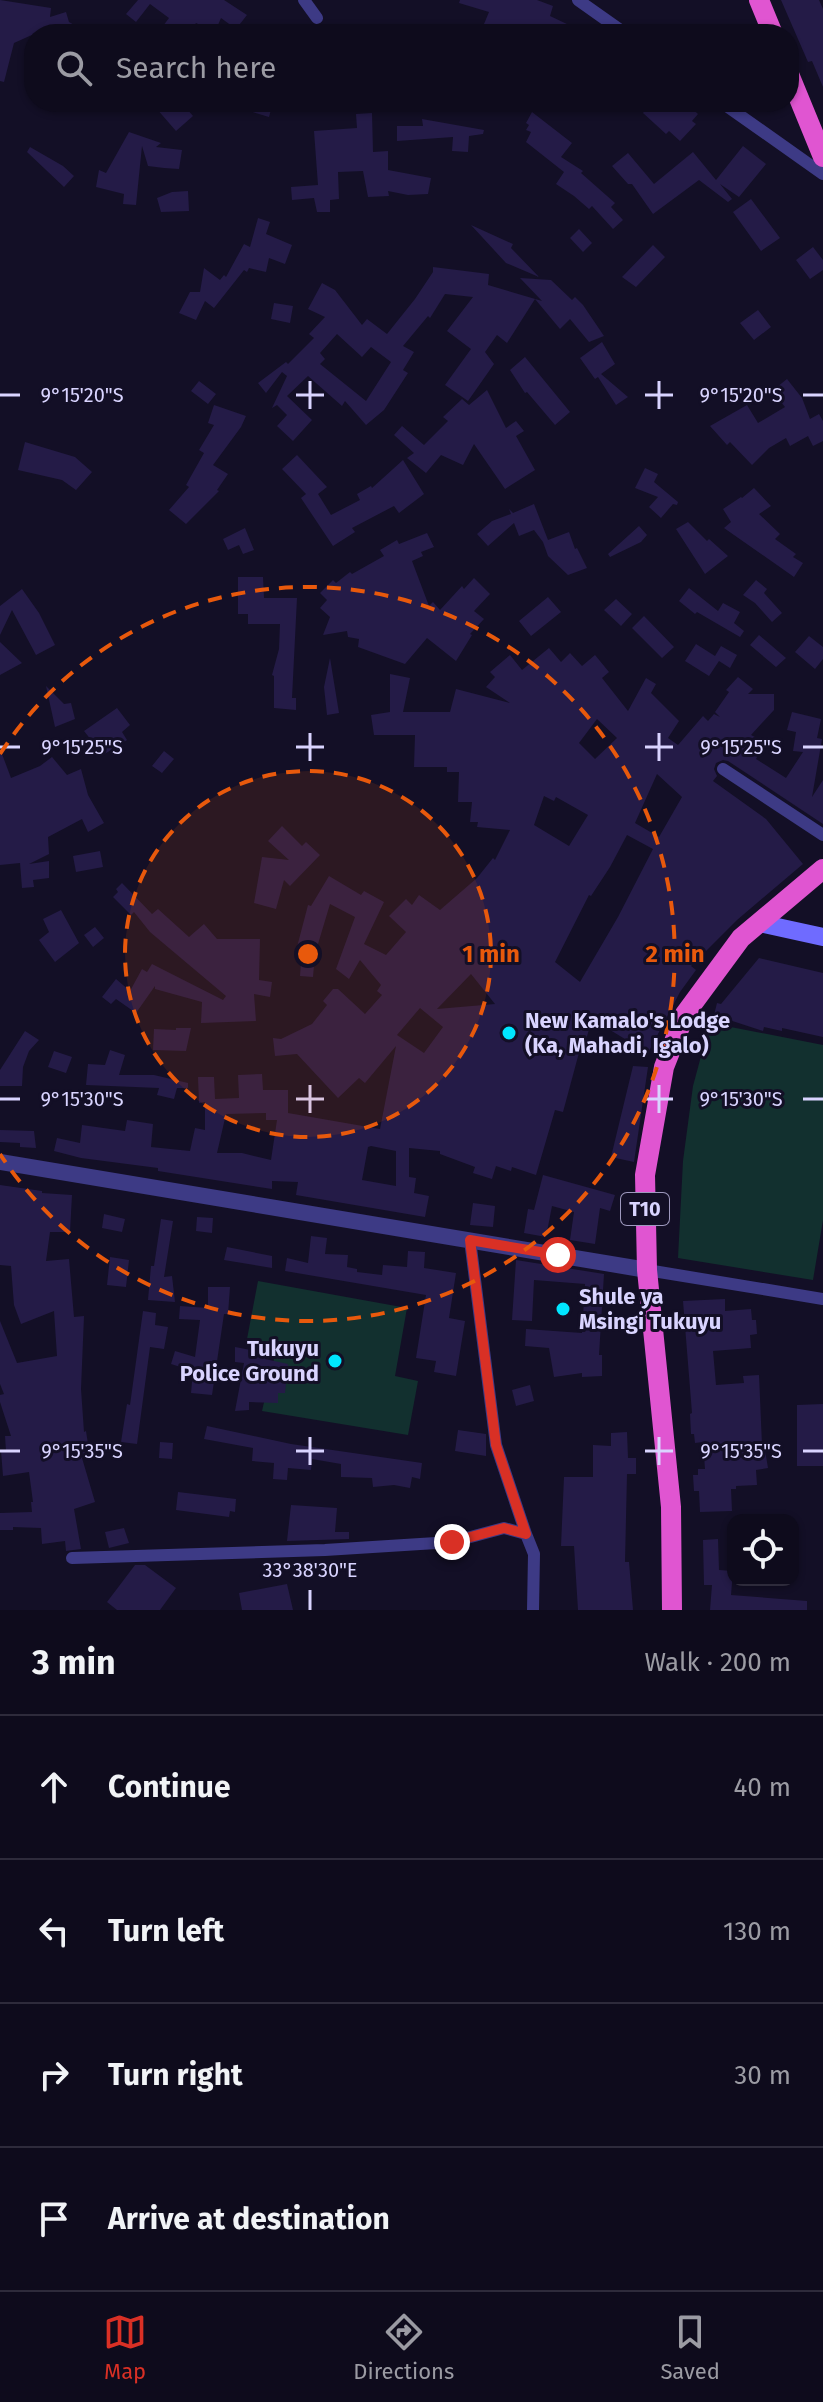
<!DOCTYPE html>
<meta charset="utf-8">
<style>
body{margin:0;font-family:"Fira Sans",sans-serif;background:#171425;color:#f1f3f6}
.controls{position:absolute;right:24px;bottom:24px;display:grid;overflow:hidden;border-radius:16px;box-shadow:0 2px 6px #0004}
.controls button{width:72px;height:72px;display:grid;place-items:center;padding:0;border:0;border-bottom:2px solid #2e2b3b;background:#0e0b1c;color:#f1f3f6;font:40px sans-serif}
.stop{position:absolute;width:24px;height:24px;margin:-18px;border:6px solid #d93025;border-radius:50%;background:#fff}
.stop.end{background:#d93025;border-color:#fff;box-shadow:0 2px 8px #0008}
.list{margin:0;padding:0;list-style:none}
h2{display:flex;justify-content:space-between;align-items:center;height:104px;margin:0;padding:0 32px;font-size:34px}
h2 small{font-size:26px;font-weight:400;color:#9b9ba3}
.list li{display:grid;grid-template-columns:52px 1fr auto;gap:24px;align-items:center;box-sizing:border-box;height:144px;padding:0 32px;border-top:2px solid #2e2b3b}
.list b{display:block;font-size:30px;white-space:nowrap}
.list em{font-size:26px;font-style:normal;color:#9b9ba3}
.icon{flex:none;width:44px;height:44px;fill:none;stroke:currentColor;stroke-width:2;stroke-linecap:round;stroke-linejoin:round}
.map{position:relative;flex:none;width:823px;height:1610px;overflow:hidden}
.search{position:absolute;background:#0e0b1c;box-shadow:0 2px 6px #0004;left:24px;right:24px;top:24px;height:88px;display:flex;align-items:center;gap:20px;box-sizing:border-box;padding:0 28px;border-radius:32px;color:#9b9ba3;font-size:30px}
.sheet{height:680px;background:#0e0b1c}
nav{display:flex;justify-content:space-around;align-items:center;box-sizing:border-box;height:112px;border-top:2px solid #2e2b3b;background:#0e0b1c;font-size:22px;color:#9b9ba3}
nav a{display:grid;justify-items:center;gap:4px}
nav .on{color:#d93025}
.map>svg:first-child{display:block}
.green{fill:#12302f}
.building{fill:#241b47;fill-rule:evenodd}
.lines{fill:none;stroke-linecap:round;stroke-linejoin:round}
.minor{stroke:#3d3a85;stroke-width:12}
.tertiary{stroke:#3d3a85;stroke-width:16}
.secondary{stroke:#6f6bff;stroke-width:18}
.trunk{stroke:#e055d1;stroke-width:20}
.route{stroke:#d93025;stroke-width:10}
.ticks{fill:none;stroke:#d9d4ff;stroke-width:3}
.ring{fill:none;stroke:#e8590c;stroke-width:4;stroke-dasharray:14 10}
.poi-dot{fill:#00e5ff;stroke:#130f26;stroke-width:3}
.labels{text-anchor:middle;stroke-width:6;stroke-linejoin:round;paint-order:stroke}
.shield{fill:#130f26;stroke:#9e99be;stroke-width:2}
.shield-label{font-size:20px;font-weight:bold;fill:#d9d4ff}
.poi-label{font-size:22px;font-weight:bold;fill:#d9d4ff;stroke:#130f26;text-anchor:start}
.ticks-label{font-size:20px;text-anchor:middle;fill:#d9d4ff;stroke:#130f26;stroke-width:6;stroke-linejoin:round;paint-order:stroke}
.centre{fill:#e8590c;stroke:#130f26;stroke-width:4}
.ring-label{font-size:24px;text-anchor:middle;font-weight:bold;fill:#e8590c;stroke:#130f26;stroke-width:6;stroke-linejoin:round;paint-order:stroke}
</style>
<div class="map">
<svg width="823" height="1610" viewBox="0 0 823 1610">
<rect width="100%" height="100%" fill="#130f26"/>
<path class="green" d="M 710,1023 L 823,1045 L 823,1220 L 813,1280 L 678,1258 L 683,1161 L 693,1086 Z
M 258,1281 L 407,1308 L 395,1376 L 418,1381 L 408,1435 L 262,1411 L 277,1346 L 247,1339 Z"/>
<path class="building" d="M 0,0 L 51,8 L 50,17 L 66,12 L 69,22 L 90,34 L 74,34 L 50,28 L 50,34 L 34,34 L 14,43 L 4,82 L 0,81 Z
M 138,0 L 224,0 L 247,15 L 236,29 L 221,18 L 215,32 L 196,23 L 188,34 L 157,34 L 169,18 L 150,4 L 136,22 L 126,14 Z
M 460,0 L 537,0 L 553,6 L 550,16 L 588,34 L 511,34 L 484,24 L 489,12 L 459,3 Z
M 781,0 L 819,0 L 823,9 L 823,87 L 812,61 L 808,62 Z
M 163,102 L 181,102 L 193,116 L 176,131 L 156,108 Z
M 229,102 L 273,102 L 269,117 L 229,105 Z
M 651,102 L 685,102 L 698,114 L 692,121 L 696,124 L 680,141 L 669,131 L 666,134 L 643,113 Z
M 532,112 L 572,143 L 561,157 L 583,171 L 581,173 L 615,203 L 611,207 L 623,220 L 613,229 L 592,206 L 589,209 L 574,196 L 556,184 L 564,172 L 526,142 L 531,132 L 526,130 L 529,125 L 526,123 Z
M 372,113 L 373,152 L 388,151 L 388,170 L 431,178 L 428,194 L 408,195 L 388,191 L 389,196 L 368,197 L 363,171 L 338,172 L 339,199 L 330,200 L 330,212 L 317,212 L 314,198 L 292,200 L 291,187 L 318,185 L 314,131 L 357,128 L 356,114 Z
M 422,119 L 484,130 L 483,134 L 469,136 L 468,152 L 452,151 L 453,137 L 397,141 L 397,126 L 423,126 Z
M 129,132 L 161,143 L 156,147 L 182,150 L 179,169 L 164,168 L 148,166 L 142,146 L 136,205 L 123,204 L 124,194 L 96,187 L 99,170 L 106,173 Z
M 743,146 L 766,164 L 739,197 L 720,184 L 732,199 L 728,202 L 699,180 L 653,214 L 632,184 L 628,184 L 612,166 L 628,153 L 654,184 L 693,152 L 716,180 Z
M 30,147 L 63,166 L 74,176 L 64,187 L 27,152 Z
M 188,191 L 189,211 L 161,212 L 157,198 L 172,192 Z
M 751,199 L 780,238 L 761,251 L 733,212 Z
M 258,218 L 270,222 L 266,234 L 292,245 L 285,264 L 269,258 L 266,272 L 249,268 L 247,272 L 244,270 L 214,308 L 205,301 L 196,320 L 179,313 L 190,292 L 200,292 L 204,268 L 220,280 L 224,275 L 226,277 L 244,244 L 250,247 Z
M 471,225 L 513,244 L 511,248 L 539,277 L 506,263 Z
M 579,229 L 592,243 L 583,252 L 570,238 Z
M 653,245 L 665,257 L 636,287 L 622,277 Z
M 813,247 L 823,260 L 823,270 L 810,279 L 796,260 Z
M 433,267 L 489,274 L 488,285 L 542,301 L 520,278 L 551,280 L 572,300 L 575,297 L 583,305 L 604,336 L 589,342 L 570,319 L 560,329 L 535,299 L 507,343 L 497,335 L 485,352 L 494,364 L 468,401 L 445,385 L 471,349 L 447,331 L 473,297 L 445,294 L 430,318 L 428,316 L 403,346 L 414,352 L 403,370 L 408,373 L 384,410 L 366,425 L 345,401 L 342,406 L 308,376 L 287,396 L 312,420 L 293,441 L 277,426 L 287,415 L 277,405 L 272,408 L 287,376 L 282,372 L 266,393 L 258,383 L 286,362 L 288,364 L 314,338 L 309,334 L 325,317 L 308,309 L 322,283 L 335,290 L 362,325 L 367,319 L 387,334 L 415,299 L 433,272 ZM 337,334 L 362,357 L 371,347 L 391,362 L 366,401 L 320,364 L 325,359 L 320,353 Z
M 274,303 L 293,306 L 290,323 L 271,319 Z
M 758,310 L 771,327 L 754,340 L 740,323 Z
M 602,342 L 615,364 L 601,374 L 628,397 L 616,405 L 598,377 L 595,379 L 580,358 Z
M 525,357 L 570,412 L 555,425 L 527,392 L 525,393 L 510,370 Z
M 787,379 L 802,398 L 810,419 L 819,414 L 823,421 L 823,441 L 813,446 L 808,436 L 790,446 L 786,438 L 769,448 L 752,465 L 730,442 L 727,445 L 710,426 L 747,405 L 758,423 L 785,407 L 772,391 Z
M 199,381 L 216,394 L 208,404 L 191,391 Z
M 487,390 L 506,428 L 516,421 L 524,431 L 516,436 L 535,470 L 505,489 L 474,444 L 463,465 L 441,455 L 426,473 L 407,458 L 414,453 L 394,435 L 402,426 L 424,445 L 448,421 L 443,417 L 462,399 L 469,405 Z
M 214,405 L 246,416 L 241,427 L 213,465 L 228,474 L 217,490 L 219,491 L 186,524 L 169,510 L 189,487 L 186,485 L 204,453 L 199,450 L 214,425 L 208,423 Z
M 25,442 L 75,457 L 92,472 L 76,490 L 62,480 L 18,470 Z
M 297,455 L 327,487 L 318,494 L 331,515 L 360,500 L 357,494 L 371,486 L 372,488 L 403,460 L 424,494 L 399,513 L 394,506 L 352,528 L 355,532 L 333,546 L 301,498 L 306,494 L 282,469 Z
M 645,468 L 658,474 L 654,482 L 678,502 L 677,505 L 673,504 L 661,518 L 649,507 L 658,497 L 635,488 Z
M 754,488 L 771,506 L 759,514 L 780,534 L 775,539 L 796,554 L 793,557 L 803,563 L 794,577 L 724,528 L 731,522 L 723,509 L 741,497 L 742,498 Z
M 534,504 L 548,540 L 569,532 L 575,549 L 577,548 L 587,568 L 568,575 L 548,556 L 543,542 L 534,530 L 519,536 L 514,523 L 488,546 L 477,534 L 492,521 L 511,514 L 509,509 L 513,513 Z
M 688,522 L 707,541 L 709,539 L 728,556 L 705,574 L 676,529 Z
M 639,526 L 647,535 L 641,542 L 610,557 L 608,554 Z
M 245,528 L 254,550 L 243,554 L 239,545 L 228,550 L 223,539 Z
M 427,533 L 434,547 L 421,552 L 423,556 L 412,561 L 429,606 L 433,602 L 440,610 L 462,586 L 464,589 L 474,578 L 490,594 L 474,611 L 484,619 L 470,634 L 472,635 L 456,661 L 427,638 L 405,664 L 358,647 L 359,639 L 348,637 L 347,631 L 323,635 L 330,617 L 320,608 L 327,600 L 320,593 L 333,580 L 336,583 L 350,572 L 352,574 L 384,556 L 380,550 L 397,540 L 399,544 Z
M 238,577 L 263,577 L 264,598 L 297,598 L 292,698 L 296,698 L 296,710 L 274,708 L 274,676 L 272,675 L 279,649 L 280,624 L 248,624 L 248,614 L 238,614 Z
M 756,580 L 767,589 L 764,593 L 782,613 L 772,622 L 755,603 L 743,595 Z
M 689,588 L 718,611 L 723,603 L 740,612 L 734,623 L 744,631 L 740,637 L 697,612 L 695,614 L 679,601 Z
M 22,589 L 39,613 L 55,645 L 36,655 L 12,610 L 0,635 L 0,606 Z
M 548,597 L 561,612 L 531,636 L 519,621 Z
M 616,599 L 632,614 L 621,626 L 604,610 Z
M 644,616 L 674,647 L 662,658 L 632,628 Z
M 759,635 L 786,658 L 776,667 L 750,645 Z
M 809,636 L 823,647 L 823,659 L 815,669 L 795,652 Z
M 0,642 L 22,663 L 0,675 Z
M 696,644 L 715,656 L 721,646 L 737,655 L 730,668 L 719,661 L 709,676 L 685,661 Z
M 549,648 L 561,662 L 570,653 L 582,666 L 595,655 L 609,672 L 602,678 L 628,711 L 646,678 L 656,684 L 651,693 L 679,721 L 668,738 L 678,745 L 703,716 L 708,721 L 714,714 L 720,717 L 715,712 L 729,692 L 726,690 L 738,677 L 753,689 L 748,694 L 774,694 L 774,710 L 751,735 L 765,742 L 756,759 L 786,778 L 803,752 L 793,751 L 796,732 L 787,730 L 792,712 L 821,719 L 817,738 L 822,739 L 812,797 L 823,780 L 823,824 L 728,761 L 723,760 L 716,763 L 714,769 L 717,776 L 713,781 L 766,819 L 803,864 L 737,920 L 691,966 L 696,970 L 680,992 L 648,1053 L 592,1019 L 583,1050 L 580,1049 L 563,1112 L 555,1110 L 536,1175 L 512,1167 L 511,1171 L 496,1166 L 492,1179 L 473,1173 L 475,1167 L 440,1154 L 440,1151 L 409,1148 L 409,1177 L 416,1178 L 414,1193 L 429,1196 L 425,1217 L 296,1195 L 298,1182 L 272,1181 L 272,1189 L 158,1171 L 158,1168 L 81,1158 L 54,1151 L 57,1138 L 80,1143 L 82,1125 L 125,1131 L 127,1120 L 153,1124 L 151,1147 L 190,1151 L 195,1128 L 205,1130 L 205,1102 L 199,1103 L 198,1077 L 214,1077 L 215,1099 L 239,1098 L 238,1075 L 262,1074 L 263,1090 L 288,1090 L 288,1113 L 380,1129 L 396,1046 L 365,1083 L 359,1078 L 338,1098 L 297,1054 L 275,1056 L 273,1038 L 281,1039 L 312,1024 L 327,1005 L 323,1001 L 333,989 L 338,989 L 365,1014 L 382,995 L 377,991 L 381,985 L 360,960 L 349,979 L 336,969 L 355,917 L 330,904 L 315,954 L 313,977 L 300,976 L 302,948 L 297,947 L 308,905 L 311,906 L 329,876 L 361,895 L 364,891 L 384,902 L 364,944 L 386,955 L 406,932 L 389,916 L 406,899 L 412,905 L 419,895 L 440,910 L 477,878 L 493,858 L 495,860 L 510,830 L 477,827 L 478,822 L 470,822 L 472,802 L 458,802 L 459,772 L 447,772 L 447,767 L 414,767 L 415,735 L 374,735 L 371,715 L 390,712 L 390,674 L 410,678 L 403,712 L 450,712 L 456,689 L 510,703 L 486,687 L 495,677 L 490,672 L 510,655 L 522,670 ZM 597,719 L 617,738 L 595,759 L 579,743 ZM 657,774 L 682,797 L 659,837 L 635,823 ZM 544,796 L 554,801 L 556,797 L 588,815 L 569,846 L 534,825 ZM 627,835 L 653,849 L 618,917 L 580,982 L 555,962 L 589,895 L 591,896 L 610,867 ZM 471,974 L 495,1004 L 437,1009 ZM 420,1008 L 443,1027 L 424,1053 L 397,1035 ZM 266,1113 L 266,1120 L 277,1120 L 271,1160 L 242,1153 L 217,1153 L 226,1114 ZM 371,1146 L 396,1151 L 396,1186 L 362,1180 L 368,1147 Z
M 330,658 L 339,713 L 327,715 L 324,687 Z
M 46,686 L 64,704 L 71,703 L 75,719 L 55,727 Z
M 117,708 L 130,725 L 122,732 L 127,740 L 103,755 L 84,731 Z
M 164,751 L 174,759 L 162,773 L 152,766 Z
M 0,754 L 2,754 L 11,778 L 40,766 L 52,757 L 67,775 L 81,769 L 88,795 L 104,823 L 88,832 L 82,819 L 48,837 L 49,854 L 29,864 L 49,861 L 49,878 L 33,880 L 34,887 L 22,888 L 20,863 L 0,865 Z
M 282,826 L 302,846 L 306,842 L 320,855 L 290,886 L 284,880 L 276,909 L 254,903 L 262,857 L 289,860 L 268,841 Z
M 100,851 L 103,867 L 76,872 L 73,856 Z
M 122,883 L 152,914 L 158,909 L 189,937 L 204,924 L 217,939 L 260,939 L 259,980 L 272,982 L 270,997 L 254,994 L 256,1021 L 201,1023 L 202,1002 L 155,989 L 155,986 L 136,1013 L 116,999 L 111,1004 L 102,997 L 116,979 L 130,991 L 142,969 L 147,972 L 152,964 L 223,1000 L 226,996 L 150,932 L 134,912 L 131,915 L 113,897 L 118,892 L 116,889 Z
M 61,910 L 79,943 L 55,962 L 39,940 L 49,932 L 43,919 Z
M 95,927 L 104,938 L 93,947 L 84,935 Z
M 759,958 L 823,973 L 823,1037 L 782,1028 L 782,1031 L 764,1027 L 763,1031 L 714,1015 L 717,1003 L 721,1004 Z
M 176,1028 L 191,1028 L 186,1051 L 153,1050 L 154,1029 L 176,1030 Z
M 25,1031 L 39,1040 L 29,1051 L 23,1067 L 22,1086 L 0,1086 L 0,1070 Z
M 110,1050 L 125,1055 L 119,1075 L 154,1075 L 188,1083 L 188,1088 L 177,1088 L 174,1099 L 157,1095 L 159,1088 L 86,1085 L 88,1064 L 105,1065 Z
M 54,1051 L 72,1057 L 66,1073 L 48,1067 Z
M 633,1066 L 648,1067 L 634,1162 L 611,1157 Z
M 0,1130 L 34,1131 L 36,1148 L 20,1147 L 20,1143 L 0,1142 Z
M 543,1175 L 615,1195 L 610,1211 L 600,1208 L 595,1244 L 570,1240 L 574,1212 L 552,1206 L 546,1237 L 524,1233 L 528,1209 L 534,1210 Z
M 0,1185 L 42,1191 L 42,1193 L 72,1195 L 70,1232 L 50,1232 L 46,1261 L 69,1259 L 74,1317 L 84,1316 L 81,1389 L 84,1432 L 86,1431 L 90,1457 L 82,1458 L 95,1502 L 74,1509 L 81,1549 L 66,1551 L 65,1541 L 42,1544 L 41,1528 L 13,1527 L 13,1530 L 0,1530 L 0,1513 L 32,1512 L 31,1502 L 33,1502 L 29,1472 L 3,1476 L 1,1451 L 6,1451 L 5,1436 L 11,1436 L 0,1402 L 0,1395 L 4,1394 L 0,1384 L 0,1321 L 17,1363 L 57,1356 L 54,1311 L 21,1324 L 14,1305 L 11,1266 L 0,1265 Z
M 473,1203 L 495,1206 L 493,1227 L 470,1225 Z
M 104,1214 L 125,1219 L 122,1232 L 102,1228 Z
M 197,1217 L 213,1218 L 212,1233 L 196,1231 Z
M 161,1219 L 173,1221 L 164,1277 L 172,1276 L 175,1302 L 148,1300 L 151,1266 L 154,1266 Z
M 311,1236 L 327,1238 L 325,1254 L 348,1255 L 347,1267 L 357,1269 L 357,1272 L 382,1275 L 383,1265 L 407,1267 L 408,1251 L 425,1252 L 424,1268 L 456,1273 L 449,1318 L 465,1321 L 456,1376 L 434,1372 L 436,1361 L 416,1358 L 426,1295 L 285,1271 L 287,1258 L 308,1263 Z
M 227,1247 L 272,1256 L 272,1268 L 224,1260 Z
M 110,1257 L 129,1260 L 126,1287 L 107,1285 Z
M 516,1260 L 604,1274 L 599,1355 L 602,1355 L 602,1376 L 582,1377 L 582,1373 L 554,1377 L 549,1348 L 525,1346 L 526,1329 L 582,1333 L 585,1284 L 534,1280 L 532,1321 L 512,1320 Z
M 208,1287 L 230,1287 L 228,1314 L 224,1314 L 212,1395 L 191,1393 L 193,1371 L 171,1364 L 175,1351 L 195,1357 L 200,1320 L 179,1319 L 180,1306 L 208,1308 Z
M 725,1299 L 725,1311 L 751,1309 L 752,1320 L 756,1320 L 757,1334 L 750,1335 L 751,1348 L 713,1351 L 716,1385 L 744,1383 L 743,1376 L 759,1375 L 762,1445 L 764,1444 L 768,1468 L 756,1470 L 757,1485 L 736,1486 L 736,1489 L 731,1489 L 732,1511 L 700,1512 L 699,1491 L 694,1491 L 693,1475 L 698,1475 L 698,1469 L 705,1469 L 703,1442 L 695,1443 L 694,1434 L 691,1434 L 690,1414 L 692,1413 L 683,1301 Z
M 143,1311 L 156,1313 L 155,1325 L 168,1327 L 164,1349 L 150,1347 L 137,1444 L 121,1442 L 127,1404 L 130,1405 Z
M 235,1347 L 266,1353 L 265,1359 L 288,1364 L 285,1393 L 278,1393 L 278,1403 L 249,1402 L 249,1410 L 235,1411 L 244,1363 L 235,1362 Z
M 530,1385 L 534,1401 L 516,1406 L 512,1390 Z
M 823,1404 L 823,1466 L 797,1466 L 797,1405 Z
M 207,1426 L 291,1444 L 422,1463 L 420,1479 L 412,1477 L 410,1488 L 394,1485 L 373,1487 L 372,1478 L 341,1477 L 341,1464 L 312,1459 L 311,1470 L 288,1468 L 287,1480 L 273,1479 L 274,1463 L 252,1461 L 253,1448 L 204,1439 Z
M 458,1430 L 486,1434 L 486,1456 L 455,1451 Z
M 627,1432 L 628,1458 L 636,1458 L 636,1474 L 627,1474 L 625,1562 L 629,1562 L 633,1610 L 578,1610 L 574,1546 L 561,1546 L 564,1477 L 593,1477 L 593,1445 L 611,1446 L 611,1433 Z
M 160,1442 L 173,1443 L 172,1459 L 159,1458 Z
M 178,1492 L 236,1499 L 235,1512 L 230,1511 L 229,1517 L 176,1510 Z
M 291,1505 L 337,1508 L 335,1532 L 349,1532 L 349,1539 L 287,1541 Z
M 124,1528 L 129,1543 L 109,1548 L 105,1532 Z
M 718,1539 L 719,1570 L 733,1571 L 731,1595 L 807,1601 L 807,1610 L 710,1610 L 712,1585 L 704,1585 L 703,1540 Z
M 135,1565 L 145,1565 L 176,1588 L 160,1610 L 117,1610 L 107,1602 Z
M 287,1584 L 293,1610 L 242,1610 L 239,1593 Z"/>
<g class="lines">
<path class="minor" d="M 304,0 L 317,18
M 578,0 L 626,34
M 721,102 L 823,174
M 723,769 L 823,835
M 470,1240 L 496,1445 L 526,1534
M 647,1270 L 823,1299
M 72,1558 L 325,1550 L 452,1542 L 504,1528 L 526,1534 L 534,1554 L 533,1610"/>
<path class="tertiary" d="M 0,1162 L 647,1270"/>
<path class="secondary" d="M 759,923 L 823,937"/>
<path class="trunk" d="M 759,0 L 773,34
M 789,74 L 823,157
M 672,1610 L 671,1507 L 647,1270 L 645,1175 L 664,1067 L 685,1014 L 741,938 L 823,869"/>
</g>
<g class="lines">
<path class="route" d="M 452,1542 L 504,1528 L 526,1534 L 496,1445 L 470,1240 L 558,1255"/>
</g>
<path class="ticks" d="M 310,381 L 310,409M 659,381 L 659,409M 0,395 L 20,395M 296,395 L 324,395M 645,395 L 673,395M 803,395 L 823,395M 310,733 L 310,761M 659,733 L 659,761M 0,747 L 20,747M 296,747 L 324,747M 645,747 L 673,747M 803,747 L 823,747M 310,1085 L 310,1113M 659,1085 L 659,1113M 0,1099 L 20,1099M 296,1099 L 324,1099M 645,1099 L 673,1099M 803,1099 L 823,1099M 310,1437 L 310,1465M 659,1437 L 659,1465M 0,1451 L 20,1451M 296,1451 L 324,1451M 645,1451 L 673,1451M 803,1451 L 823,1451M 310,1590 L 310,1610"/>
<circle cx="308" cy="954" r="183" fill="#e8590c" fill-opacity=".12"/>
<g class="ring">
<circle cx="308" cy="954" r="183"/>
<path d="M0 754A367 367 0 1 1 0 1154"/>
</g>
<g class="poi-dot">
<circle cx="509" cy="1033" r="8"/>
<circle cx="563" cy="1309" r="8"/>
<circle cx="335" cy="1361" r="8"/>
</g>
<g class="labels">
<rect class="shield" x="621" y="1193" width="48" height="32" rx="6"/>
<g class="shield-label">
<text x="645" y="1216">T10</text>
</g>
<g class="poi-label">
<text x="525" y="1028">New Kamalo's Lodge<tspan x="525" dy="25">(Ka, Mahadi, Igalo)</tspan></text>
<text x="579" y="1304">Shule ya<tspan x="579" dy="25">Msingi Tukuyu</tspan></text>
<text x="319" y="1356" text-anchor="end">Tukuyu<tspan x="319" dy="25">Police Ground</tspan></text>
</g>
</g>
<g class="ticks-label">
<text x="82" y="402">9°15'20"S</text>
<text x="741" y="402">9°15'20"S</text>
<text x="82" y="754">9°15'25"S</text>
<text x="741" y="754">9°15'25"S</text>
<text x="82" y="1106">9°15'30"S</text>
<text x="741" y="1106">9°15'30"S</text>
<text x="82" y="1458">9°15'35"S</text>
<text x="741" y="1458">9°15'35"S</text>
<text x="310" y="1577">33°38'30"E</text>
</g>
<circle cx="308" cy="954" r="12" class="centre"/>
<g class="ring-label">
<text x="491" y="962">1 min</text>
<text x="675" y="962">2 min</text>
</g>
</svg>
<div class="controls">
<button><svg class="icon" aria-label="locate" viewBox="0 0 24 24"><circle cx="12" cy="12" r="6"/><path d="M12 2v4M12 18v4M2 12h4M18 12h4"/></svg></button>
</div>
<div class="stop" style="left:558px;top:1255px"></div>
<div class="stop end" style="left:452px;top:1542px"></div>
<div class="search"><svg class="icon" aria-label="search" viewBox="0 0 24 24"><circle cx="10" cy="10" r="6"/><path d="M15 15l6 6"/></svg>Search here</div>
</div>
<section class="sheet">
<h2>3 min<small>Walk · 200 m</small></h2>
<ul class="list">
<li><svg class="icon" aria-label="ahead" viewBox="0 0 24 24"><path d="M12 20V5M6 11l6-6 6 6"/></svg><div><b>Continue</b></div><em>40 m</em></li>
<li><svg class="icon" aria-label="left" viewBox="0 0 24 24"><path d="M17 20v-9H6M10 6l-5 5 5 5"/></svg><div><b>Turn left</b></div><em>130 m</em></li>
<li><svg class="icon" aria-label="right" viewBox="0 0 24 24"><path d="M7 20v-9h11M14 6l5 5-5 5"/></svg><div><b>Turn right</b></div><em>30 m</em></li>
<li><svg class="icon" aria-label="arrive" viewBox="0 0 24 24"><path d="M6 21V4h12l-3 4 3 4H6"/></svg><div><b>Arrive at destination</b></div></li>
</ul>
</section>
<nav>
<a class="on"><svg class="icon" aria-label="map" viewBox="0 0 24 24"><path d="M3 6l6-2 6 2 6-2v14l-6 2-6-2-6 2zM9 4v14M15 6v14"/></svg>Map</a>
<a><svg class="icon" aria-label="directions" viewBox="0 0 24 24"><path d="M12 3l9 9-9 9-9-9zM9 14v-3h6M13 9l2 2-2 2"/></svg>Directions</a>
<a><svg class="icon" aria-label="saved" viewBox="0 0 24 24"><path d="M7 4h10v16l-5-4-5 4z"/></svg>Saved</a>
</nav>
